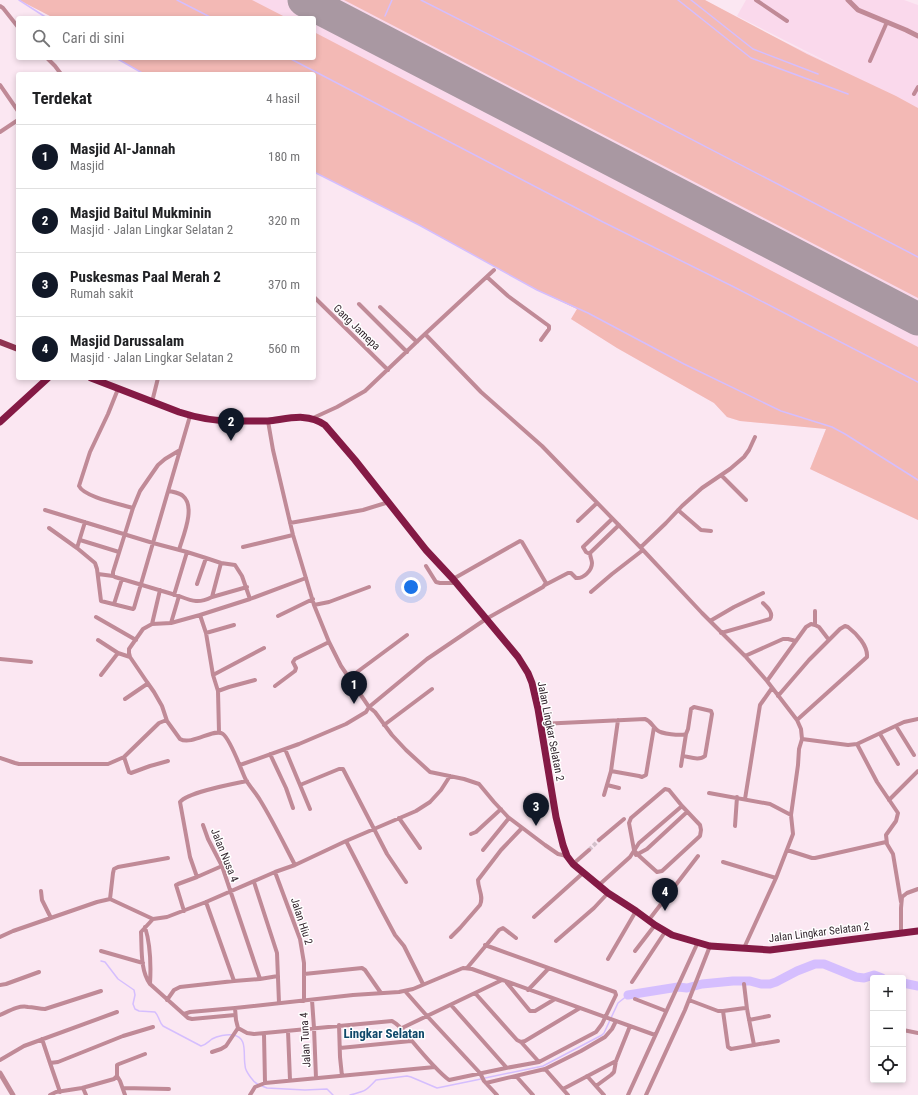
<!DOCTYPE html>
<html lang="id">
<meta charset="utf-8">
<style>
body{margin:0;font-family:"Roboto Condensed",sans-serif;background:#f2f2f2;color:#202124}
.controls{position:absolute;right:12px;bottom:12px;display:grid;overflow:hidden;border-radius:4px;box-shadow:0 2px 6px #0003}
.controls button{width:36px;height:36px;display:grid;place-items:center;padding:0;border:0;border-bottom:1px solid #e0e0e0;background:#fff;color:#202124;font:20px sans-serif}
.you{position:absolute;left:411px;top:587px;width:14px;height:14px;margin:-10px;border:3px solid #fff;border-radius:50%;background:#1a73e8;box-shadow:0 0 0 6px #1a73e833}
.badge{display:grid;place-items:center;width:26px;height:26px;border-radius:50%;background:#111827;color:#fff;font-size:13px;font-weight:700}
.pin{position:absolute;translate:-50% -33px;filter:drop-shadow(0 1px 2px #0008)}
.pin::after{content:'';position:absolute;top:21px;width:14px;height:12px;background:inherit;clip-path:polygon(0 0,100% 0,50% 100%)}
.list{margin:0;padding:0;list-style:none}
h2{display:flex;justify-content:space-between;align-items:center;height:52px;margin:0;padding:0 16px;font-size:17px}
h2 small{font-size:13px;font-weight:400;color:#757577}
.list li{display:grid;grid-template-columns:26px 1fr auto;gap:12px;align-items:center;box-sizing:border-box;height:64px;padding:0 16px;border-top:1px solid #e0e0e0}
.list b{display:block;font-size:15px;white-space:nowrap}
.list p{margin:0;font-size:13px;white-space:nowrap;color:#757577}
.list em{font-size:13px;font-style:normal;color:#757577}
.icon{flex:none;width:22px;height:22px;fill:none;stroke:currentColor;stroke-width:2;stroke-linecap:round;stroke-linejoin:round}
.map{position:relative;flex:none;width:918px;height:1095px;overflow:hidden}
.search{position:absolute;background:#fff;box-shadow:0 2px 6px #0003;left:16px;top:16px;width:300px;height:44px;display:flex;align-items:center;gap:10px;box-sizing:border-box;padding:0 14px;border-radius:4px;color:#757577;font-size:15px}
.panel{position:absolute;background:#fff;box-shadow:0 2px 6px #0003;left:16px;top:72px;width:300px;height:308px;border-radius:4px}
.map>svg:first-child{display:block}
.built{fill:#fad9ec}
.green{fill:#f3b9b5}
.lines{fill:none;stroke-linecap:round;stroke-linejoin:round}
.stream{stroke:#d5befe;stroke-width:1.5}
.river{stroke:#d5befe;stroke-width:9}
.runway{stroke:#a998a2;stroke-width:33}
.minor-tunnel{stroke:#d3c1cb;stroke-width:4;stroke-dasharray:4 2;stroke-linecap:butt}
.minor{stroke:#c08a97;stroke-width:4}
.tertiary{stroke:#c08a97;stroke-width:5}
.primary{stroke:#8f3351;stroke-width:6}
.trunk{stroke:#841a45;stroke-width:7}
.labels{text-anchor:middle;stroke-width:3;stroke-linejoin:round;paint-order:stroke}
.street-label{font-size:11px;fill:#352830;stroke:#fff}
.quarter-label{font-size:13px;font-weight:bold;fill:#0f496a;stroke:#fff}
</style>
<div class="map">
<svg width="918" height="1095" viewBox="0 0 918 1095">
<rect width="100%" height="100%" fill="#fbe7f2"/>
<path class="built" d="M 19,0 L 705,0 L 756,28 L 853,75 L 737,16 L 746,0 L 904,0 L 918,5 L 918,520 L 810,469 L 826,429 L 740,421 L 727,417 L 714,403 L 617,348 L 571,319 L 577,309 L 537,290 L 419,225 L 314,172 L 314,74 L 144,74 L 116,58 L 314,58 L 314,18 L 51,18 L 50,16 Z"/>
<path class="green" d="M 19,0 L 252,0 L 287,18 L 51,18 L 50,16 Z
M 344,0 L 705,0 L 807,54 L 896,96 L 918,108 L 918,298 Z
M 314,32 L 918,347 L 918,520 L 810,469 L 826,429 L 740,421 L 727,417 L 714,403 L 617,348 L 571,319 L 577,309 L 537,290 L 419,225 L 314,172 L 314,74 L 144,74 L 116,58 L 314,58 Z"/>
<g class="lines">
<path class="stream" d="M 19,0 L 47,18
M 177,0 L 212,18
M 421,0 L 535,58 L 918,257
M 678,0 L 751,58 L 848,94
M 691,0 L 753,49 L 818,74
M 385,16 L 392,0
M 116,58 L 144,74
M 289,58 L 603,222 L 734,287 L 918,382
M 314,172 L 419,225 L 537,290 L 588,313 L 684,364 L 781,411 L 832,427 L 845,434 L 918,480
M 101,961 L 105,962 L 118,979 L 134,990 L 135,995 L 133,1004 L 135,1009 L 139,1011 L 155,1012 C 159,1016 159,1022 163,1026 L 201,1046 C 206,1045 208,1042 212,1039 C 217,1036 227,1034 233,1035 C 248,1037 243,1054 245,1065 C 245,1071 249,1075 252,1079 C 254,1082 255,1083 259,1085
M 485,1078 L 543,1066 L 602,1035 L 604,1033 L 618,1003 L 628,995
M 262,1086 L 267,1088 L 305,1090 L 327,1089 L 333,1095
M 350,1095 C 365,1091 365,1092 376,1080 L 407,1076 L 411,1077 L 437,1088 L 442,1087 L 481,1079"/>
<path class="river" d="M 903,983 L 918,986
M 628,995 L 678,987 L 687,988 L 702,984 L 733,981 L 750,981 L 761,984 L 770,984 L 776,982 L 797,971 L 815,964 L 824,964 L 856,977 L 864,978 L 874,975 L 882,978"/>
<path class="runway" d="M 304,0 L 918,319"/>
<path class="minor-tunnel" d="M 589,850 L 599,840"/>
<path class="minor" d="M 756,0 L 787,21
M 0,6 L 3,8 L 18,27
M 47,58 L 55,66 L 61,74
M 870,61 L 887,22
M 0,85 L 18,111
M 914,94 L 918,87
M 0,132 L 18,120
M 487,277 L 508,296 L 549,326 L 549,329 L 541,340
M 314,297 L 388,370
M 359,304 L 407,352
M 380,307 L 417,342
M 425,334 L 481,392 L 542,446 L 643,550 L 702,613 L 745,656 L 767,681 L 797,720 L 801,729 L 802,739 L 799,749 L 798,765 L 791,815 L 793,834 L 776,878 L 744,948
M 118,389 L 108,414 L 90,452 L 79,486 C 84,497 120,504 133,508
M 152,402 L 158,378
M 313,418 L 337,407 L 365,391 L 425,334 L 494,270
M 721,475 L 746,500
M 169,491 C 173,492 180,493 183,496 C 196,507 183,536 179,550
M 45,510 L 153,543 L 187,552 L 206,558 L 221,563 L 235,565 L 242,576 L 250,599
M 678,510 L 701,530 L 711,531
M 578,521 L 597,503
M 85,522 L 77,548 L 95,563 L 97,569 L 101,601 L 133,609 L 134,608 L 190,416
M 290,523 L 363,510 L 389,502
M 49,528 L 77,548
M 80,540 L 119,552
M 243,547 L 293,535
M 641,547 L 666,523 L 682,506 L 702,488 L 730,469 L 744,457 L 749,450 L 755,437
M 590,554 L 586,552 L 583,547 L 612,519
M 426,566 L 436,582 L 440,583 L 456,583
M 98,574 L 113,576
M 453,579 L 520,541 L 522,542 L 546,583 L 543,587 L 486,619 L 427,659 L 369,707 L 375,712 L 392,735 L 406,750 L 430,772 L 464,779 L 479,784 L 494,802 L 508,817 L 545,845 L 558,854 L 567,856
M 197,584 L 206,558
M 545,585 L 568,573 L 571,573 L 576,578 C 583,579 592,571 592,563 C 592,560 590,557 590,553 L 619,525
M 591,592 L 612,574 L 643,550
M 174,595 L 187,552
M 179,596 L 115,577 L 113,576 L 113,572 L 133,508 L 140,491 L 158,465 L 165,459 L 180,450
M 212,597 L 247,587
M 114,604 L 122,579
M 314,605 L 329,602 L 369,587
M 815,611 L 815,625 L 819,627 L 829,640
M 200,615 L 206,633 L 213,675 L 218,691 L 219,732
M 278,616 L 313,599
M 96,617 L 136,640
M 710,621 L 734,607 L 763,593
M 171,623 L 179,596 C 192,601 198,604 212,597 L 221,563
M 152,624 L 160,590
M 206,633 L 234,625
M 721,633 L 770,619 C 774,613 767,607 763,603
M 98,640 L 118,653 L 130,657
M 745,656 L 783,639 L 788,639 L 796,641
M 0,659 L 31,662
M 101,675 L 118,653
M 213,675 L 264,648
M 349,678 L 407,635
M 767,681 L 806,627 L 811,624 L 815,625
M 147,682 L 154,692 L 162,706 L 167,721 L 180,739 C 192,746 215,727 223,734 C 231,740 241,770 246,780 C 250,787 256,793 260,800 C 273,821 284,844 295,865
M 275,686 L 295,671 L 296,668 L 293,662 L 295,659 L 329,642
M 218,691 L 229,687 L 255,680
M 778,696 L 809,660 L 840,629 L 845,626 L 848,627 C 857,634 868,646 867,657 L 797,720
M 125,699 L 147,684 L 147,682 L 130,657 L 129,653 L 129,649 L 143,629 L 152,624 L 171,623 L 200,615 L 250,599 L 306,578
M 540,724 L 645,719 C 651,721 652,726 657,730 C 661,734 681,736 686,734
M 384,725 L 432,689
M 896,726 L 914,755
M 880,734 L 898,764
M 802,739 L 848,745 L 857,744 L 904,722 L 918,719
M 857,744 L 877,782 L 898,813 L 896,821 L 886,835 L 887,844 L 893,854 L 901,902
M 285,749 L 310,809
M 270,754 L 286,788 L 293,808
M 124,757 L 129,772 L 131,773 L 150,766 L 168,761
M 0,758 L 15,763 L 19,764 L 108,764 L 124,757 L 159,723 L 164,721 L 167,721
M 240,765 L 299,744 L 346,724 L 366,712 L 369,707 L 341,666 L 329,642 L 314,605 L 293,535 L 273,450 L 268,421
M 681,766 L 686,734 L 688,729 L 691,709 L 694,707 L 711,711 L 712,714 L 705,756 C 699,761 690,757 683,756
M 611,771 L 639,776 L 642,777 L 646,775 L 654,727
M 300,785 L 339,769 L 343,769 L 387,854 L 406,882
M 607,785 L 619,788
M 665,789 L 669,790 L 682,806 L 700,825 L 701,830 L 700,836 L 662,871 L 657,872 L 637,854 L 634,850 L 629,823 L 631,818 Z
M 709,793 L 770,804 L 791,815
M 604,795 L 611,771 L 618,720
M 745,799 L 760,705 L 772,688
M 889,800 L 918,771
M 399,818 L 420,848
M 735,826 L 737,797
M 471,834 L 476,832 L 501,809
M 599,840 L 624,819
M 346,841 L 380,907 L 395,935 L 404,946 L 423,984
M 483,850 L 509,818
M 787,850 L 812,858 L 815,858 L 886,842
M 636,855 L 647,849 L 687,812
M 723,862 L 776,878
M 573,864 L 589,850
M 275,872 L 300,939 L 304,963 L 304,1001
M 197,877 L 190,857 L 180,802 C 188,792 233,784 247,781
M 254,882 L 277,953 L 279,1003
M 599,885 L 630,857 L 639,843 L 682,806
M 41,891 L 42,900 L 51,918
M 110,899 L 113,873 L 114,869 L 118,867 L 168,858
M 206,902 L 234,981
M 184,911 L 176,885 L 178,884 L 197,877 L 222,866
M 534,917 L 583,873
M 153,919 L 141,932 C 142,949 140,970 150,984 L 188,1018 L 192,1019 L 235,1015
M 648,921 L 698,856
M 145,927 C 150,943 151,967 150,984
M 901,933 L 901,908 L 902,897 L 907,893 L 918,889
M 0,937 L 13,931 L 97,902 L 110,899 L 153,919 L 167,917 L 206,902 L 275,872 L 295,865 L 346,841 L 416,811 L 430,802 L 441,790 L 450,776
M 451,937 L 460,928 L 480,905 C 484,896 478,889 478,880 L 501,850 L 522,828
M 556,941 L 594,908 L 608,893
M 485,945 L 615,992 L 616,995 L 602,1024 L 596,1032 L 539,1062 L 506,1068
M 101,951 L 143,963
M 635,951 L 655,925
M 608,959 L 636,911
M 467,968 L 499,930 L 503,928 L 516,938
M 304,974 L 362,968 L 365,970 L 381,993
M 260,979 L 278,976
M 632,982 L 665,932
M 507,983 L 530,1011 L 535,1011 L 555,999
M 0,985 L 6,984 L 39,972
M 528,990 L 549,968
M 405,991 L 427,1016 L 480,1073 L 484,1081 L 497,1095
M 475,993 L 517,1040 L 521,1042 L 539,1062
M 635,999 L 666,1011
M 167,1000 L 174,990 L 180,987 L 234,981 L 260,979 L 222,866 L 208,839 L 203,825
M 312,1000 L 314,1028 L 316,1078
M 689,1000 L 718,1011 L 723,1011 L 745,1008 L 747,1009
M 903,1001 L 904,997
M 235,1008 L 236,1020 L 238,1028 L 247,1033 L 254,1034 L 392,1021 C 401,1026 405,1033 412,1041 C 422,1053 437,1071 449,1080 L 506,1068 L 506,1067 L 451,1005
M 723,1011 L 728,1047 L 731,1049 L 754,1045 L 747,1009 L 744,984
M 184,1014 L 190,1012 L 235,1008 L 353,995 L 399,992 L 413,989 L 463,968 L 472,969 L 655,1035
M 0,1015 C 9,1011 19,1005 28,1007 C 34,1007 39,1009 45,1009 L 101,991
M 749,1020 L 769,1016
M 339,1025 L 340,1057 L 342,1076
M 402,1028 L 502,980
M 903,1030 L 918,1033
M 288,1031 L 290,1080
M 264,1034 L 265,1083
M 42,1039 L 50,1063 L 58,1062 L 123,1036 L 153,1027
M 521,1042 L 525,1041 L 580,1008
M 754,1045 L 778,1041
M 340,1048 L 411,1041
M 212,1052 L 221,1049 L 226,1046 L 238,1028
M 0,1060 L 24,1046 L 117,1012
M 50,1063 L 60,1092
M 545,1069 L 568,1095
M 117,1076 L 120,1081 L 125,1095
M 516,1076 L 533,1095
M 587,1076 L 604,1095
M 486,1083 L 545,1069 L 581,1051 L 605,1037 L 612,1029 L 616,1021
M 596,1086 L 611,1075 L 614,1072 L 616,1061 L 630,1026
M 83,1088 L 86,1095
M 123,1088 L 169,1089
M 563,1089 L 616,1061
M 50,1095 L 56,1092 L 82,1088 L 114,1079 L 117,1076 L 117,1065 L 119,1064 L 145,1054
M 250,1095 L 255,1087 L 265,1083 L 435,1067
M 628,1095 L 698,942
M 646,1095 L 685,1010 L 710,946"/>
<path class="tertiary" d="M 848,0 L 858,10 L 906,30 L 918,36
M 0,1073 L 13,1095"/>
<path class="primary" d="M 0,342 L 18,349"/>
<path class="trunk" d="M 91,378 L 179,412 C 200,419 221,422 243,421 C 251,421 260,421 268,421 C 287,419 307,412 325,425 L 355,460 L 426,550 L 453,579 L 518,657 L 528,673 L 532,683 L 538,709 L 556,817 L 563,845 L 567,856 L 573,864 L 608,893 L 636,911 L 655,925 L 672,935 L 710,946 L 770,950 L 918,931
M 0,422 L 48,378"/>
</g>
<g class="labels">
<g class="street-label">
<text transform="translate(357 327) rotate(44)" y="4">Gang Jamepa</text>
<text transform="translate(551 731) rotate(79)" y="4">Jalan Lingkar Selatan 2</text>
<text transform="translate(225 855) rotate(68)" y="4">Jalan Nusa 4</text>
<text transform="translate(302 921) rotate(72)" y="4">Jalan Hiu 2</text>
<text transform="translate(819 932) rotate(-7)" y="4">Jalan Lingkar Selatan 2</text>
<text transform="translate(305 1040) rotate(-93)" y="4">Jalan Tuna 4</text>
</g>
<g class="quarter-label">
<text x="384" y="1038">Lingkar Selatan</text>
</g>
</g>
</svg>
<div class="controls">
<button>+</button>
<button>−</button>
<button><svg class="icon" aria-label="locate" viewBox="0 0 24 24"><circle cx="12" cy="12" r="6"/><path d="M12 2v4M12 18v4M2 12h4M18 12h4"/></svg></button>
</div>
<div class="you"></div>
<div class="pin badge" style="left:354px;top:704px">1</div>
<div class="pin badge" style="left:231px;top:441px">2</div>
<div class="pin badge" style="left:536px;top:826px">3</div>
<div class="pin badge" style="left:665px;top:911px">4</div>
<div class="search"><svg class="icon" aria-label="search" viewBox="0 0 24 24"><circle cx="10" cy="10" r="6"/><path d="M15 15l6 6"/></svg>Cari di sini</div>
<section class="panel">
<h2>Terdekat<small>4 hasil</small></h2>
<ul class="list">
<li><span class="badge">1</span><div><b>Masjid Al-Jannah</b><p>Masjid</p></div><em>180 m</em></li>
<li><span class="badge">2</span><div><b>Masjid Baitul Mukminin</b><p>Masjid · Jalan Lingkar Selatan 2</p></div><em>320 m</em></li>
<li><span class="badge">3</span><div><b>Puskesmas Paal Merah 2</b><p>Rumah sakit</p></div><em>370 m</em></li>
<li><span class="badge">4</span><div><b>Masjid Darussalam</b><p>Masjid · Jalan Lingkar Selatan 2</p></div><em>560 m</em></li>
</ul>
</section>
</div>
